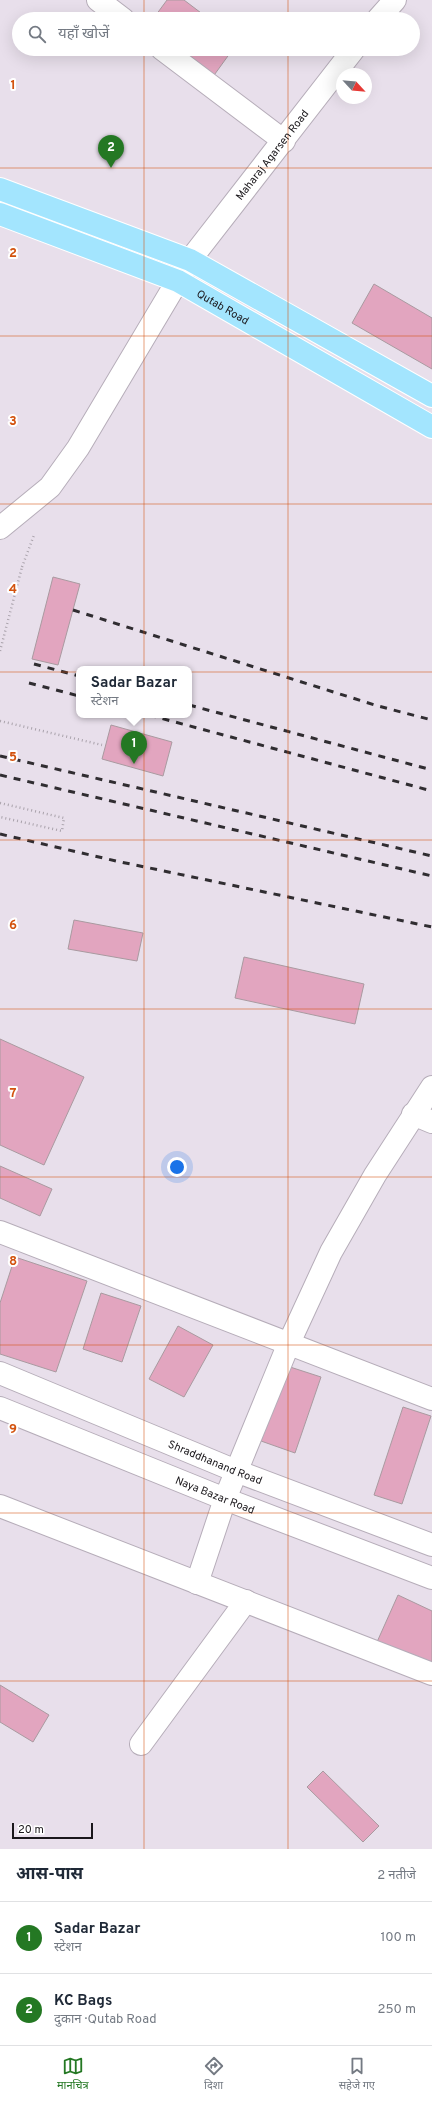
<!DOCTYPE html>
<html lang="hi">
<meta charset="utf-8">
<style>
body{margin:0;font-family:Overpass,"Noto Sans Devanagari",sans-serif;background:#f2f2f3;color:#1f2937}
.compass{position:absolute;left:336px;top:68px;width:36px;height:36px;border-radius:50%;background:#fff;box-shadow:0 4px 16px #0002;rotate:116deg}
.scale{position:absolute;left:12px;bottom:10px;width:81px;box-sizing:border-box;padding-left:4px;border:2px solid #1a171b;border-top:0;font-size:11px;line-height:14px;white-space:nowrap;color:#1a171b;-webkit-text-stroke:3px #fff;paint-order:stroke}
.you{position:absolute;left:177px;top:1167px;width:14px;height:14px;margin:-10px;border:3px solid #fff;border-radius:50%;background:#1a73e8;box-shadow:0 0 0 6px #1a73e833}
.badge{display:grid;place-items:center;width:26px;height:26px;border-radius:50%;background:#247823;color:#fff;font-size:13px;font-weight:700}
.pin{position:absolute;translate:-50% -33px;filter:drop-shadow(0 1px 2px #0008)}
.pin::after{content:'';position:absolute;top:21px;width:14px;height:12px;background:inherit;clip-path:polygon(0 0,100% 0,50% 100%)}
.popup{position:absolute;left:76px;top:666px;width:116px;height:52px;box-sizing:border-box;display:grid;place-content:center;border-radius:8px;background:#fff;filter:drop-shadow(0 1px 3px #0005);font-size:13px;white-space:nowrap;color:#747a83}
.popup b{font-size:15px;color:#1f2937}
.popup::after{content:'';position:absolute;left:50%;top:100%;margin-left:-8px;border:8px solid transparent;border-top-color:#fff}
.list{margin:0;padding:0;list-style:none}
h2{display:flex;justify-content:space-between;align-items:center;height:52px;margin:0;padding:0 16px;font-size:17px}
h2 small{font-size:13px;font-weight:400;color:#747a83}
.list li{display:grid;grid-template-columns:26px 1fr auto;gap:12px;align-items:center;box-sizing:border-box;height:72px;padding:0 16px;border-top:1px solid #e0e1e3}
.list b{display:block;font-size:15px;white-space:nowrap}
.list p{margin:0;font-size:13px;white-space:nowrap;color:#747a83}
.list em{font-size:13px;font-style:normal;color:#747a83}
.icon{flex:none;width:22px;height:22px;fill:none;stroke:currentColor;stroke-width:2;stroke-linecap:round;stroke-linejoin:round}
.map{position:relative;flex:none;width:432px;height:1849px;overflow:hidden}
.search{position:absolute;background:#fff;box-shadow:0 4px 16px #0002;left:12px;right:12px;top:12px;height:44px;display:flex;align-items:center;gap:10px;box-sizing:border-box;padding:0 14px;border-radius:22px;color:#747a83;font-size:15px}
.sheet{height:196px;background:#fff}
nav{display:flex;justify-content:space-around;align-items:center;box-sizing:border-box;height:56px;border-top:1px solid #e0e1e3;background:#fff;font-size:11px;color:#747a83}
nav a{display:grid;justify-items:center;gap:2px}
nav .on{color:#247823}
.map>svg:first-child{display:block}
.building{fill:#e2a5bf;stroke:#a99aa0}
.lines{fill:none;stroke-linecap:round;stroke-linejoin:round}
.minor-casing{stroke:#b6adb9;stroke-width:24}
.major-casing{stroke:#fff;stroke-width:24}
.path{stroke:#a9a2ab;stroke-width:2.5;stroke-dasharray:1 3;stroke-linecap:butt}
.minor{stroke:#fff;stroke-width:22}
.major{stroke:#a3e5fe;stroke-width:22}
.rail{stroke:#302d31;stroke-width:3;stroke-dasharray:7 7;stroke-linecap:butt}
.path-bridge{stroke:#a9a2ab;stroke-width:2.5;stroke-dasharray:1 3;stroke-linecap:butt}
.grid{fill:none;stroke:#d3520e;stroke-width:1;stroke-opacity:0.55}
.labels{text-anchor:middle;stroke-width:4;stroke-linejoin:round;paint-order:stroke}
.street-label{font-size:11px;fill:#1a171b;stroke:#fff}
.grid-label{font-size:13px;text-anchor:middle;font-weight:bold;fill:#d3520e;stroke:#fff;stroke-width:4;stroke-linejoin:round;paint-order:stroke}
</style>
<div class="map">
<svg width="432" height="1849" viewBox="0 0 432 1849">
<rect width="100%" height="100%" fill="#e8dfeb"/>
<path class="building" d="M 167,0 L 184,0 L 209,19 L 153,19 Z
M 172,49 L 233,49 L 212,78 Z
M 374,284 L 432,318 L 432,369 L 352,323 Z
M 53,577 L 80,584 L 58,665 L 32,659 Z
M 111,725 L 172,742 L 163,776 L 102,759 Z
M 74,920 L 143,933 L 137,961 L 68,949 Z
M 244,957 L 364,984 L 355,1024 L 235,998 Z
M 0,1039 L 84,1077 L 44,1165 L 0,1145 Z
M 0,1166 L 52,1189 L 40,1216 L 0,1198 Z
M 15,1257 L 87,1281 L 56,1372 L 0,1354 L 0,1303 Z
M 101,1293 L 141,1306 L 122,1362 L 83,1349 Z
M 178,1326 L 213,1345 L 184,1397 L 149,1379 Z
M 287,1366 L 321,1377 L 295,1453 L 261,1441 Z
M 403,1407 L 431,1416 L 402,1504 L 374,1495 Z
M 398,1595 L 432,1611 L 432,1667 L 377,1642 Z
M 0,1685 L 49,1715 L 33,1742 L 0,1722 Z
M 323,1771 L 379,1826 L 363,1842 L 307,1787 Z"/>
<g class="lines">
<g class="minor-casing">
<g id="minor">
<path d="M 98,0 L 123,19"/>
<path d="M 378,19 L 395,0"/>
<path d="M 162,49 L 284,141"/>
<path id="s1" d="M 0,528 L 50,487 L 78,448 L 190,260 L 354,49"/>
<path d="M 413,1114 L 432,1122"/>
<path d="M 0,1232 L 432,1399"/>
<path id="s2" d="M 0,1373 L 236,1471 L 432,1545"/>
<path id="s3" d="M 0,1408 L 225,1499 L 432,1578"/>
<path d="M 0,1506 L 432,1674"/>
<path d="M 197,1583 L 225,1499 L 289,1343 L 331,1252 L 375,1175 L 432,1087"/>
<path d="M 141,1744 L 246,1601"/>
</g>
</g>
<g class="major-casing">
<g id="major">
<path d="M 0,189 L 190,260 L 432,396"/>
<path id="s4" d="M 0,214 L 178,281 L 432,427"/>
</g>
</g>
<path class="path" d="M 22,567 L 34,535
M 0,721 L 102,745
M 0,803 L 64,818 L 62,831 L 0,817"/>
<use href="#minor" class="minor"/>
<use href="#major" class="major"/>
<path class="rail" d="M 73,610 L 378,706 L 432,720
M 34,664 L 79,676
M 29,683 L 79,696
M 189,705 L 432,770
M 149,715 L 432,791
M 0,756 L 432,856
M 0,775 L 432,876
M 0,834 L 116,861 L 432,927"/>
<path class="path-bridge" d="M 0,651 L 22,567"/>
</g>
<path class="grid" d="M 144,0 L 144,19M 288,0 L 288,19M 144,49 L 144,1849M 288,49 L 288,1849M 0,168 L 432,168M 0,336 L 432,336M 0,504 L 432,504M 0,672 L 432,672M 0,840 L 432,840M 0,1009 L 432,1009M 0,1177 L 432,1177M 0,1345 L 432,1345M 0,1513 L 432,1513M 0,1681 L 432,1681"/>
<g class="labels">
<g class="street-label">
<text dy="4" stroke="none"><textPath href="#s1" startOffset="465">Maharaj Agarsen Road</textPath></text>
<text dy="4" stroke="none"><textPath href="#s4" startOffset="242">Qutab Road</textPath></text>
<text dy="4" stroke="none"><textPath href="#s2" startOffset="233">Shraddhanand Road</textPath></text>
<text dy="4" stroke="none"><textPath href="#s3" startOffset="232">Naya Bazar Road</textPath></text>
</g>
</g>
<g class="grid-label">
<text x="13" y="89">1</text>
<text x="13" y="257">2</text>
<text x="13" y="425">3</text>
<text x="13" y="593">4</text>
<text x="13" y="761">5</text>
<text x="13" y="929">6</text>
<text x="13" y="1097">7</text>
<text x="13" y="1265">8</text>
<text x="13" y="1433">9</text>
</g>
</svg>
<svg class="compass" viewBox="-18 -18 36 36"><path d="M0-13l5 13h-10z" fill="#e53935"/><path d="M0 13l5-13h-10z" fill="#747a83"/></svg>
<div class="scale">20 m</div>
<div class="you"></div>
<div class="pin badge" style="left:134px;top:764px">1</div>
<div class="popup"><b>Sadar Bazar</b>स्टेशन</div>
<div class="pin badge" style="left:111px;top:168px">2</div>
<div class="search"><svg class="icon" aria-label="search" viewBox="0 0 24 24"><circle cx="10" cy="10" r="6"/><path d="M15 15l6 6"/></svg>यहाँ खोजें</div>
</div>
<section class="sheet">
<h2>आस-पास<small>2 नतीजे</small></h2>
<ul class="list">
<li><span class="badge">1</span><div><b>Sadar Bazar</b><p>स्टेशन</p></div><em>100 m</em></li>
<li><span class="badge">2</span><div><b>KC Bags</b><p>दुकान · Qutab Road</p></div><em>250 m</em></li>
</ul>
</section>
<nav>
<a class="on"><svg class="icon" aria-label="map" viewBox="0 0 24 24"><path d="M3 6l6-2 6 2 6-2v14l-6 2-6-2-6 2zM9 4v14M15 6v14"/></svg>मानचित्र</a>
<a><svg class="icon" aria-label="directions" viewBox="0 0 24 24"><path d="M12 3l9 9-9 9-9-9zM9 14v-3h6M13 9l2 2-2 2"/></svg>दिशा</a>
<a><svg class="icon" aria-label="saved" viewBox="0 0 24 24"><path d="M7 4h10v16l-5-4-5 4z"/></svg>सहेजे गए</a>
</nav>
